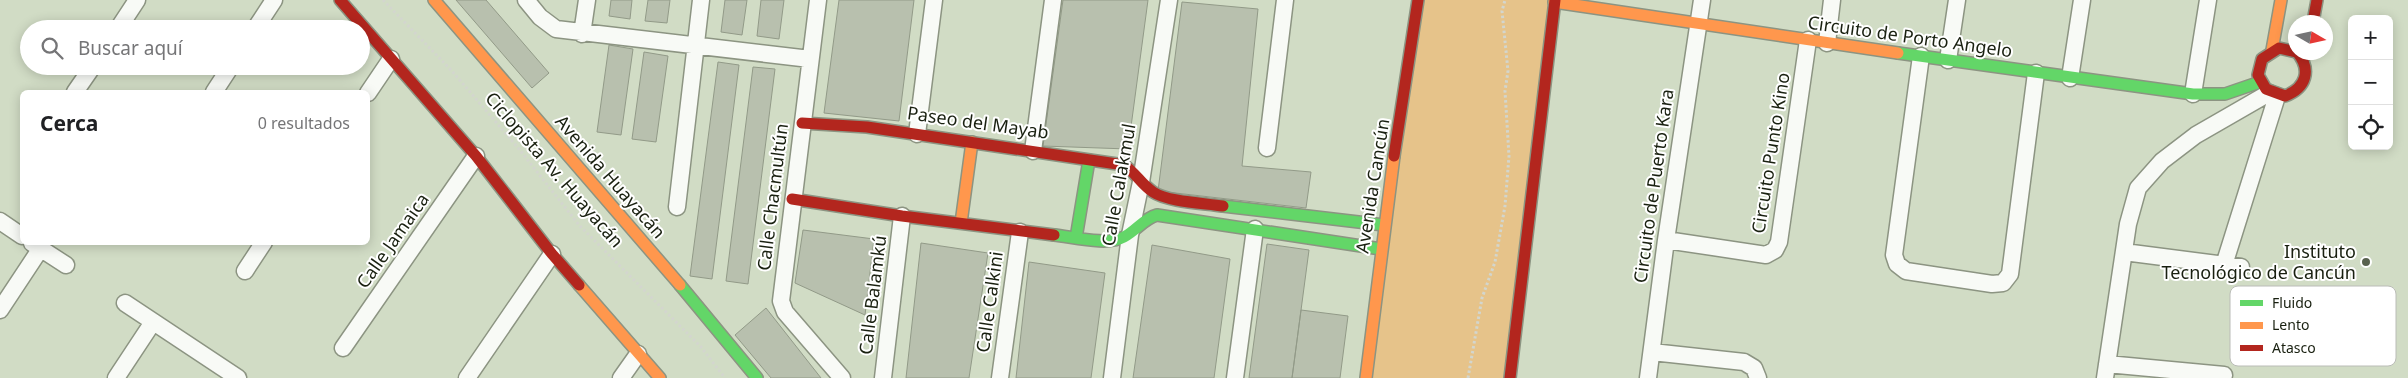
<!DOCTYPE html>
<html lang="es">
<meta charset="utf-8">
<style>
body{margin:0;font-family:"Noto Sans",sans-serif;background:#f2f2f2;color:#202124}
.controls{position:absolute;right:15px;top:15px;display:grid;overflow:hidden;border-radius:8px;box-shadow:0 2px 12px #0003}
.controls button{width:45px;height:45px;display:grid;place-items:center;padding:0;border:0;border-bottom:1px solid #e0e0e0;background:#fff;color:#202124;font:25px sans-serif}
.compass{position:absolute;left:2288px;top:15px;width:45px;height:45px;border-radius:50%;background:#fff;box-shadow:0 2px 12px #0003;rotate:99deg}
.list{margin:0;padding:0;list-style:none}
h2{display:flex;justify-content:space-between;align-items:center;height:65px;margin:0;padding:0 20px;font-size:21px}
h2 small{font-size:16px;font-weight:400;color:#757577}
.icon{flex:none;width:28px;height:28px;fill:none;stroke:currentColor;stroke-width:2;stroke-linecap:round;stroke-linejoin:round}
.map{position:relative;flex:none;width:2408px;height:378px;overflow:hidden}
.search{position:absolute;background:#fff;box-shadow:0 2px 12px #0003;left:20px;top:20px;width:350px;height:55px;display:flex;align-items:center;gap:12px;box-sizing:border-box;padding:0 18px;border-radius:28px;color:#757577;font-size:19px}
.panel{position:absolute;background:#fff;box-shadow:0 2px 12px #0003;left:20px;top:90px;width:350px;height:155px;border-radius:8px}
.map>svg:first-child{display:block}
.green{fill:#e6c38a}
.building{fill:#b8c0ae;stroke:#929a88}
.lines{fill:none;stroke-linecap:round;stroke-linejoin:round}
.street-casing{stroke:#8c9482;stroke-width:19}
.fast-casing{stroke:#8c9482;stroke-width:14}
.slow-casing{stroke:#8c9482;stroke-width:14}
.jam-casing{stroke:#8c9482;stroke-width:14}
.path{stroke:#d3d6ce;stroke-width:3;stroke-dasharray:2.5 2.5;stroke-linecap:butt}
.street{stroke:#f8faf6;stroke-width:16}
.fast{stroke:#63d668;stroke-width:11}
.slow{stroke:#ff974d;stroke-width:11}
.jam{stroke:#b3261e;stroke-width:11}
.poi-dot{fill:#59624f;stroke:#fff;stroke-width:2}
.labels{text-anchor:middle;stroke-width:4;stroke-linejoin:round;paint-order:stroke}
.street-label{font-size:18px;fill:#192010;stroke:#fff}
.poi-label{font-size:18px;fill:#192010;stroke:#fff;text-anchor:end}
.key{fill:#fff;stroke:#babcb7;stroke-width:1}
.key-label{font-size:14px;fill:#192010}
</style>
<div class="map">
<svg width="2408" height="378" viewBox="0 0 2408 378">
<rect width="100%" height="100%" fill="#d1dcc5"/>
<path class="green" d="M 1418,0 L 1556,0 L 1509,378 L 1369,378 Z"/>
<path class="building" d="M 456,0 L 486,0 L 549,73 L 532,88 Z
M 611,0 L 632,0 L 630,19 L 609,16 Z
M 648,0 L 670,0 L 667,23 L 645,21 Z
M 725,0 L 747,0 L 742,35 L 721,32 Z
M 761,0 L 784,0 L 779,39 L 757,36 Z
M 839,0 L 914,0 L 899,121 L 824,113 Z
M 1063,0 L 1148,0 L 1128,149 L 1043,146 Z
M 1182,2 L 1258,9 L 1242,166 L 1311,172 L 1306,208 L 1158,191 Z
M 609,45 L 633,49 L 621,135 L 597,132 Z
M 644,52 L 668,56 L 656,142 L 632,139 Z
M 718,62 L 739,65 L 712,279 L 690,276 Z
M 753,67 L 775,69 L 748,284 L 726,281 Z
M 803,230 L 874,239 L 865,315 L 795,283 Z
M 921,243 L 988,253 L 969,378 L 906,378 Z
M 1267,244 L 1309,250 L 1292,378 L 1249,378 Z
M 1152,245 L 1230,259 L 1214,378 L 1133,378 Z
M 1029,262 L 1105,273 L 1091,378 L 1016,378 Z
M 766,308 L 821,378 L 771,378 L 735,335 Z
M 1301,310 L 1348,316 L 1340,378 L 1292,378 Z"/>
<g class="lines">
<g class="street-casing">
<path id="street" d="M 526,0 L 540,17 L 556,29 L 810,59
M 818,0 L 781,301 L 785,312 L 842,378
M 118,29 L 137,0
M 255,29 L 274,0
M 582,34 L 587,0
M 1827,43 L 1832,0
M 1921,56 L 1894,255 L 1897,264 L 1906,271 L 1992,284 L 2003,283 L 2010,274 L 2036,73
M 1948,60 L 1957,0
M 2070,78 L 2082,0
M 75,92 L 93,66
M 214,92 L 231,66
M 368,93 L 391,59
M 2193,94 L 2208,0
M 917,134 L 934,0
M 1267,148 L 1285,0
M 1033,151 L 1053,0
M 677,207 L 701,0
M 0,221 L 22,236
M 1666,240 L 1766,255 L 1775,250 L 1779,242 L 1808,40
M 32,243 L 66,265
M 2124,252 L 2241,267
M 2224,265 L 2277,96
M 245,271 L 264,242
M 125,303 L 238,378
M 0,310 L 41,248
M 343,348 L 476,156
M 1652,352 L 1744,362 L 1754,368 L 1758,378
M 2107,364 L 2224,375
M 116,378 L 153,322
M 467,378 L 552,254
M 621,378 L 638,354
M 883,378 L 902,216
M 1000,378 L 1020,232
M 1112,378 L 1130,235 L 1141,182 L 1169,0
M 1235,378 L 1255,229
M 1648,378 L 1666,240 L 1702,0
M 2105,378 L 2128,224 L 2138,188 L 2162,161 L 2196,135 L 2269,93"/>
</g>
<g class="fast-casing">
<path id="fast" d="M 1898,53 L 2193,94 L 2225,94 L 2260,82
M 1223,206 L 1384,225
M 1054,235 C 1073,237 1108,246 1124,237 C 1137,230 1143,219 1157,215 L 1381,249
M 1076,238 L 1089,160
M 680,285 L 757,378"/>
</g>
<g class="slow-casing">
<path id="slow" d="M 434,0 L 680,285
M 1554,2 L 1898,53
M 2272,50 L 2281,0
M 961,223 L 972,142
M 579,285 L 660,378
M 1366,378 L 1394,156"/>
</g>
<g class="jam-casing">
<path id="jam" d="M 340,0 L 476,156 L 552,254 L 579,285
M 2313,22 L 2317,0
M 2296,52 L 2279,48 L 2262,59 L 2258,75 L 2266,89 L 2285,96 C 2306,88 2312,70 2297,52
M 802,123 L 867,127 L 1124,165 C 1136,173 1141,184 1153,192 C 1168,202 1204,203 1223,206
M 1394,156 L 1418,0
M 792,199 L 902,216 L 1054,235
M 1510,378 L 1555,0"/>
</g>
<path class="path" d="M 383,0 L 452,71 L 519,149 L 579,225 L 701,347 L 725,378
M 1468,378 L 1482,298 L 1495,262 L 1505,206 L 1509,156 L 1505,91 L 1508,71 L 1502,11 L 1505,0"/>
<use href="#street" class="street"/>
<use href="#fast" class="fast"/>
<use href="#slow" class="slow"/>
<use href="#jam" class="jam"/>
</g>
<circle class="poi-dot" cx="2366" cy="262" r="5"/>
<g class="labels">
<g class="street-label">
<text transform="translate(1910 37) rotate(8)" y="6">Circuito de Porto Angelo</text>
<text transform="translate(978 123) rotate(8)" y="6">Paseo del Mayab</text>
<text transform="translate(1771 153) rotate(-81)" y="6">Circuito Punto Kino</text>
<text transform="translate(554 170) rotate(49)" y="6">Ciclopista Av. Huayacán</text>
<text transform="translate(610 177) rotate(49)" y="6">Avenida Huayacán</text>
<text transform="translate(1119 185) rotate(-80)" y="6">Calle Calakmul</text>
<text transform="translate(1373 186) rotate(-81)" y="6">Avenida Cancún</text>
<text transform="translate(1654 186) rotate(-82)" y="6">Circuito de Puerto Kara</text>
<text transform="translate(773 197) rotate(-83)" y="6">Calle Chacmultún</text>
<text transform="translate(393 241) rotate(-55)" y="6">Calle Jamaica</text>
<text transform="translate(873 295) rotate(-83)" y="6">Calle Balamkú</text>
<text transform="translate(990 302) rotate(-82)" y="6">Calle Calkini</text>
</g>
<g class="poi-label">
<text x="2356" y="258">Instituto<tspan x="2356" dy="21">Tecnológico de Cancún</tspan></text>
</g>
</g>
<rect x="2230" y="286" width="166" height="80" rx="8" class="key"/>
<rect x="2240" y="300" width="23" height="6" fill="#63d668"/>
<rect x="2240" y="322" width="23" height="7" fill="#ff974d"/>
<rect x="2240" y="345" width="23" height="6" fill="#b3261e"/>
<g class="key-label">
<text x="2272" y="308">Fluido</text>
<text x="2272" y="330">Lento</text>
<text x="2272" y="353">Atasco</text>
</g>
</svg>
<div class="controls">
<button>+</button>
<button>−</button>
<button><svg class="icon" aria-label="locate" viewBox="0 0 24 24"><circle cx="12" cy="12" r="6"/><path d="M12 2v4M12 18v4M2 12h4M18 12h4"/></svg></button>
</div>
<svg class="compass" viewBox="-18 -18 36 36"><path d="M0-13l5 13h-10z" fill="#e53935"/><path d="M0 13l5-13h-10z" fill="#757577"/></svg>
<div class="search"><svg class="icon" aria-label="search" viewBox="0 0 24 24"><circle cx="10" cy="10" r="6"/><path d="M15 15l6 6"/></svg>Buscar aquí</div>
<section class="panel">
<h2>Cerca<small>0 resultados</small></h2>
<ul class="list">
</ul>
</section>
</div>
